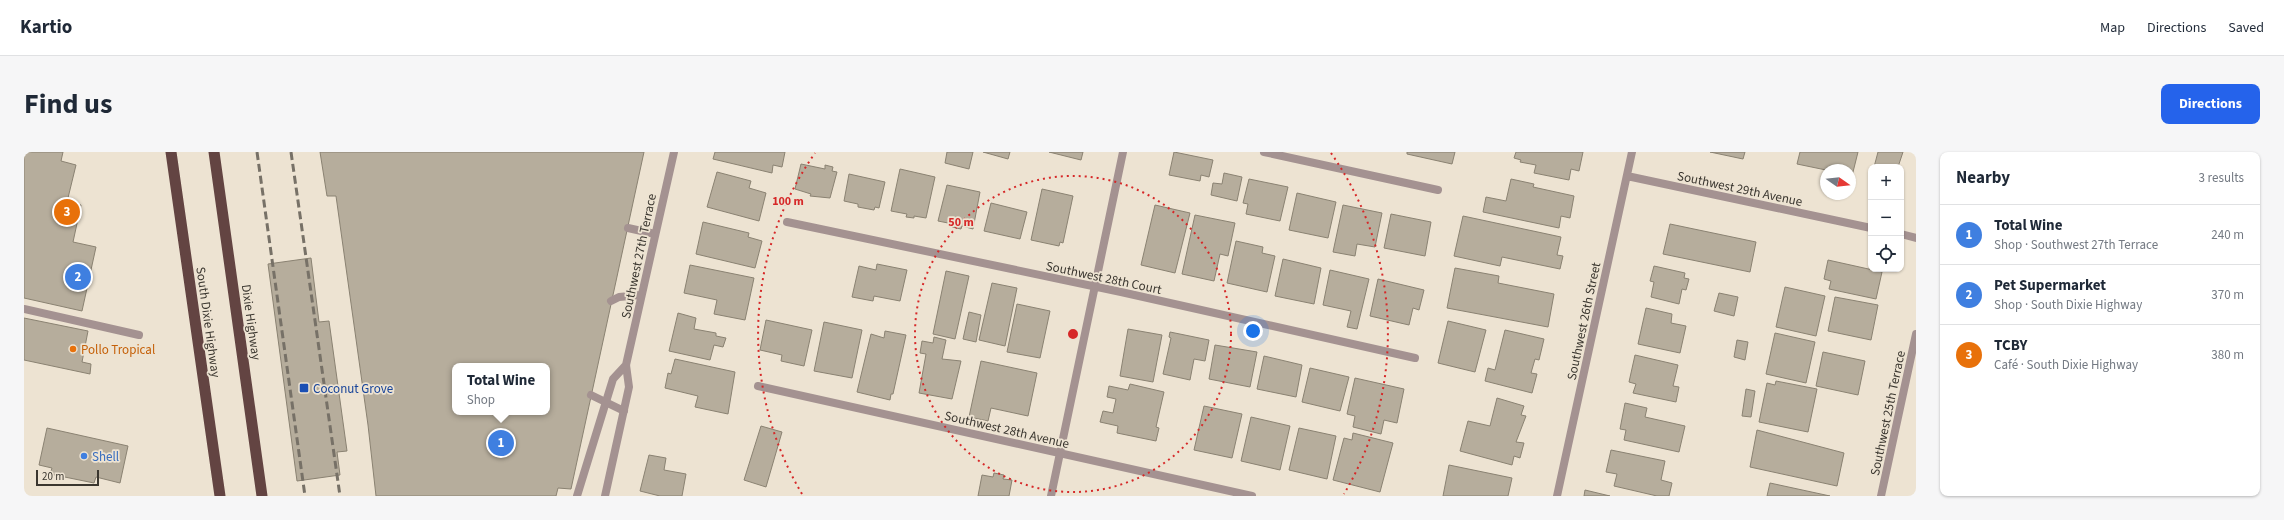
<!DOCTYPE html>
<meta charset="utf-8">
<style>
body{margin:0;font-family:"Source Sans 3",sans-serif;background:#f6f6f7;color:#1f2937}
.controls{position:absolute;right:12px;top:12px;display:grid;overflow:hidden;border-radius:8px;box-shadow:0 1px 3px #0004}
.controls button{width:36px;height:36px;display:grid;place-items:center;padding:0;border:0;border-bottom:1px solid #e0e1e3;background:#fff;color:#1f2937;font:20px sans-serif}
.compass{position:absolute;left:1796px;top:12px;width:36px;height:36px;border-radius:50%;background:#fff;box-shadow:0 1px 3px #0004;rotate:104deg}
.scale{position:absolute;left:12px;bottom:10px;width:63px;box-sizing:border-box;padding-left:4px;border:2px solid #3a362f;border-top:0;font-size:11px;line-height:14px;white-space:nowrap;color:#3a362f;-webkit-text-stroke:3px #ede3d2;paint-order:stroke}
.you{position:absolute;left:1229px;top:179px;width:14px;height:14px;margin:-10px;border:3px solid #fff;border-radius:50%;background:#1a73e8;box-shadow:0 0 0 6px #1a73e833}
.badge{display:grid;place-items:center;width:26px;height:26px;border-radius:50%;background:#2563eb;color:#fff;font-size:13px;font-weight:700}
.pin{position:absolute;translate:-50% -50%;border:2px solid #fff;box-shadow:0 1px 4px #0006}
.popup{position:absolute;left:428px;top:211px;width:98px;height:52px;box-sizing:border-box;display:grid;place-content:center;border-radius:8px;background:#fff;filter:drop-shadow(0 1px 3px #0005);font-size:13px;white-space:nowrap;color:#747a83}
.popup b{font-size:15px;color:#1f2937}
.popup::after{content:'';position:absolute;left:50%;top:100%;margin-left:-8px;border:8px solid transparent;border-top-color:#fff}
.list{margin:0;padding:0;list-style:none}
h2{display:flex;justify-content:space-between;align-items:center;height:52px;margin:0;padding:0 16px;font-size:17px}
h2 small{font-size:13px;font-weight:400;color:#747a83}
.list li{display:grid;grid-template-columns:26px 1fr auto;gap:12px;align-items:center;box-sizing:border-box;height:60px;padding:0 16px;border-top:1px solid #e0e1e3}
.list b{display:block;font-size:15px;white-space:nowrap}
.list p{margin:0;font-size:13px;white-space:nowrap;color:#747a83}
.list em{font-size:13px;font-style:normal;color:#747a83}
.icon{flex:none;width:22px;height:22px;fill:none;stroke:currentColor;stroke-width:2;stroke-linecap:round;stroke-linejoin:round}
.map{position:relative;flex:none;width:1892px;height:344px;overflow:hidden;border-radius:8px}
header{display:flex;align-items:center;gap:24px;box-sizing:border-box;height:56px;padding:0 20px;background:#fff;border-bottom:1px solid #e0e1e3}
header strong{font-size:19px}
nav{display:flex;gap:22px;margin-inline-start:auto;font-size:14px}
.intro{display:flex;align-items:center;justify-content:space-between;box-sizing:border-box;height:96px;padding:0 24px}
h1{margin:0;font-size:28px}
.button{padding:10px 18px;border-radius:8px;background:#2563eb;color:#fff;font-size:14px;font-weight:700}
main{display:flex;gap:24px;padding:0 24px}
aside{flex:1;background:#fff;border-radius:8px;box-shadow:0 1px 3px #0004}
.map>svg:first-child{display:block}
.building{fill:#b6ad9c;stroke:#8a8272;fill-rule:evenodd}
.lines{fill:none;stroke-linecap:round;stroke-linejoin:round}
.service{stroke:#a49291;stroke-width:8}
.minor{stroke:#a49291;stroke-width:8}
.trunk{stroke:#634442;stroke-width:11}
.rail{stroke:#777167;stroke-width:3;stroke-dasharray:8 4;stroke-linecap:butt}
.ring{fill:none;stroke:#d62828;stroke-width:2;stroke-dasharray:2 4}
.food-dot{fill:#e8710a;stroke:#ede3d2;stroke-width:1.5}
.transit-dot{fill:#1a4fb4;stroke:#ede3d2;stroke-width:1.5}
.shop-dot{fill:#3f7fe0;stroke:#ede3d2;stroke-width:1.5}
.labels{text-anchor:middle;stroke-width:3.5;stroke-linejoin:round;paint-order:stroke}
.street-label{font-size:13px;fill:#3a362f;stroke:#ede3d2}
.food-label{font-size:13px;fill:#c56008;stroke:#ede3d2;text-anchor:start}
.transit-label{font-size:13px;fill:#164399;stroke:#ede3d2;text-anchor:start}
.shop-label{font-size:13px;fill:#366cbe;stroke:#ede3d2;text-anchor:start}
.centre{fill:#d62828;stroke:#ede3d2;stroke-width:2}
.ring-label{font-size:12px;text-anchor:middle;font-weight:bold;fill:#d62828;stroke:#ede3d2;stroke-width:3.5;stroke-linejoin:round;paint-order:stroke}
</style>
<header>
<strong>Kartio</strong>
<nav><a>Map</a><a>Directions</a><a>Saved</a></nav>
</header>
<div class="intro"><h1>Find us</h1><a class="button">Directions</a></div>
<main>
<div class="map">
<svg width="1892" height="344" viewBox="0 0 1892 344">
<rect width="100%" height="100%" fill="#ede3d2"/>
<path class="building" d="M 0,0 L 39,0 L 37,9 L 52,13 L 43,50 L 57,53 L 49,90 L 72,95 L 58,159 L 0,146 Z
M 296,0 L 620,0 L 547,337 L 534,336 L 532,344 L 352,344 L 344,273 L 312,44 L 303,44 ZM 431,214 L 523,214 L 523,260 L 431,260 Z
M 691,0 L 761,0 L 758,15 L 749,13 L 748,21 L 689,7 Z
M 923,0 L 949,0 L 945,17 L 921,11 Z
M 959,0 L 986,0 L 984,7 Z
M 1025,0 L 1059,0 L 1057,8 Z
M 1150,0 L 1189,8 L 1185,25 L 1177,23 L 1176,29 L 1145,23 Z
M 1383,0 L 1431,0 L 1428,12 L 1383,2 Z
M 1492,0 L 1559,0 L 1555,19 L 1547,17 L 1545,28 L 1510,21 L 1512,13 L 1496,10 L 1497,8 L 1490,6 Z
M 1686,0 L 1721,0 L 1719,7 Z
M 1776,0 L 1834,0 L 1828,24 L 1826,23 L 1826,18 L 1802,18 L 1773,12 Z
M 1854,0 L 1879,0 L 1874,15 L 1850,15 Z
M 777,12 L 801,17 L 801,13 L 809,15 L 808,19 L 813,20 L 806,46 L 786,44 L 787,42 L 771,37 Z
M 876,17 L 911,25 L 902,66 L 890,64 L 890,66 L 882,65 L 883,62 L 867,59 Z
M 693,20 L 727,29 L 725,36 L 742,41 L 735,69 L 683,55 Z
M 1200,21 L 1218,25 L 1213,49 L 1187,43 L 1189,31 L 1198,32 Z
M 825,22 L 861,30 L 855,56 L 851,55 L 850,58 L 834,55 L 834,52 L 820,49 Z
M 1225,27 L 1264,35 L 1256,69 L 1222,62 L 1224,52 L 1219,51 Z
M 1487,27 L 1510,32 L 1509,35 L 1550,44 L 1546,66 L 1537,64 L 1535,76 L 1459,60 L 1462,45 L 1482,49 Z
M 923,33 L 956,40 L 949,77 L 938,74 L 937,77 L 928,75 L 929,72 L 914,69 Z
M 1018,37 L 1049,44 L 1039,91 L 1036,90 L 1035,94 L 1007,88 Z
M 1273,41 L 1312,50 L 1304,86 L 1265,78 Z
M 967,51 L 1003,60 L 996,87 L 960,79 Z
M 1131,53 L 1166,61 L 1151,121 L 1117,113 Z
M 1319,53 L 1358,61 L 1351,95 L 1333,92 L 1331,104 L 1309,100 Z
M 1367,62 L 1407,70 L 1401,104 L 1360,96 Z
M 1171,63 L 1211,71 L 1204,104 L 1196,102 L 1190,129 L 1158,122 Z
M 1439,64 L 1537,85 L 1533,103 L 1539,104 L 1536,117 L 1478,105 L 1476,114 L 1430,104 Z
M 679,70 L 725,81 L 724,85 L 738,89 L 731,116 L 672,102 Z
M 1646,72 L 1732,90 L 1726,120 L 1639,102 Z
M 1212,89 L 1239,95 L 1238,101 L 1251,104 L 1243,140 L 1203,131 Z
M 287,106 L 295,170 L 305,169 L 323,299 L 313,300 L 316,323 L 273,329 L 244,112 Z
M 1259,107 L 1297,116 L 1290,152 L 1251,144 Z
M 1804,108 L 1858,120 L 1852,147 L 1805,137 L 1807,129 L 1800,127 Z
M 853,112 L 883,118 L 876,149 L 850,144 L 849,149 L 828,145 L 835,114 L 852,118 Z
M 666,113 L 730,126 L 721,168 L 690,162 L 693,148 L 660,141 Z
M 1630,114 L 1661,121 L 1660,126 L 1665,127 L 1662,138 L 1658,137 L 1655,152 L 1627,145 L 1630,130 L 1626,129 Z
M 1431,116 L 1475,124 L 1474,131 L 1530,142 L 1524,175 L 1423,156 Z
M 1306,118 L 1345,127 L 1333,177 L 1323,175 L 1327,159 L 1299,153 Z
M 922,119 L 945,124 L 931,187 L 909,182 Z
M 1354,127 L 1400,138 L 1395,158 L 1389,156 L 1385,173 L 1346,164 Z
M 968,131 L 993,136 L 981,194 L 955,188 Z
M 1761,135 L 1801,144 L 1792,184 L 1752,175 Z
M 1695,141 L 1714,145 L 1710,164 L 1690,159 Z
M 1811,145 L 1854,153 L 1847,188 L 1804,179 Z
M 993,152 L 1026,159 L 1016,206 L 983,200 Z
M 1622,156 L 1648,162 L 1647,171 L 1662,174 L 1656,201 L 1614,192 Z
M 945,160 L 957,163 L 952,190 L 939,187 Z
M 654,161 L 672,166 L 670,177 L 692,181 L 692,184 L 702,186 L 699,195 L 690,193 L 686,208 L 645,199 Z
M 0,166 L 64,179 L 58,210 L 67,212 L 66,222 L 0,208 Z
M 742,168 L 788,178 L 780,214 L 757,209 L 758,203 L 736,198 Z
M 1424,169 L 1462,178 L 1451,220 L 1414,211 Z
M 800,170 L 838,178 L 828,226 L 790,219 Z
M 1104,177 L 1138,183 L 1129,230 L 1096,224 Z
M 1481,178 L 1520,187 L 1515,208 L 1511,207 L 1507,221 L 1513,222 L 1508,241 L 1461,229 L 1464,216 L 1471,218 Z
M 861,179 L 882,183 L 869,242 L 867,242 L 866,248 L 833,240 L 847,182 L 860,186 Z
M 1146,180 L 1185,188 L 1181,209 L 1170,207 L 1166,228 L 1139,222 L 1147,186 L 1145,185 Z
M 1751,181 L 1791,190 L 1782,231 L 1742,222 Z
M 910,185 L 922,188 L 918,207 L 937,209 L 928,247 L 895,241 L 902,202 L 896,201 L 898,189 L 909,191 Z
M 1713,188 L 1724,190 L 1721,208 L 1710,205 Z
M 1191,193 L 1233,200 L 1226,235 L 1185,227 Z
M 1799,200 L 1841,209 L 1834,243 L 1792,234 Z
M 1611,203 L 1654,213 L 1649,234 L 1655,235 L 1652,250 L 1609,241 L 1612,232 L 1605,230 Z
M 1240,204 L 1278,213 L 1272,245 L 1233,237 Z
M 651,207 L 711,220 L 704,262 L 671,255 L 674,244 L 641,236 L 644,221 L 647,222 Z
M 957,209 L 1013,221 L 1004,264 L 967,256 L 964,269 L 945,265 Z
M 1286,216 L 1325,225 L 1316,259 L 1278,250 Z
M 1331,226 L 1380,237 L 1373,271 L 1360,268 L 1357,282 L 1329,275 L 1331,264 L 1323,262 Z
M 1752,229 L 1793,237 L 1784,280 L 1735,270 L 1743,231 L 1751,233 Z
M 1106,232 L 1140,240 L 1132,275 L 1135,276 L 1132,289 L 1093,281 L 1094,274 L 1076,270 L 1079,259 L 1089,261 L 1092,247 L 1083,245 L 1085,234 L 1104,238 Z
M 1722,237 L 1731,239 L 1727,265 L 1718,264 Z
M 1473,246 L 1500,254 L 1497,263 L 1502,264 L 1492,290 L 1500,291 L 1496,306 L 1490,304 L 1488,313 L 1436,299 L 1444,269 L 1466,274 Z
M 1601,251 L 1623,256 L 1621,265 L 1661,274 L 1655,300 L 1600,288 L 1602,278 L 1596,277 Z
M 1180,254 L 1218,262 L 1208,306 L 1170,298 Z
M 1227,265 L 1266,274 L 1256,318 L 1217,309 Z
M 737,274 L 758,280 L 742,335 L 720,328 Z
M 23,276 L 104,294 L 96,331 L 72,325 L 70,331 L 26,322 L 28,316 L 15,313 Z
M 1275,276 L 1312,284 L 1303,327 L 1265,318 Z
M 1733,278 L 1820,301 L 1813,334 L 1726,315 Z
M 1329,281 L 1369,291 L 1356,340 L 1309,328 L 1320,286 L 1328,288 Z
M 1587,298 L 1641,309 L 1637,328 L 1648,331 L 1645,344 L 1633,344 L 1590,334 L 1593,322 L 1582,320 Z
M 625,303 L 642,306 L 640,318 L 662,322 L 658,344 L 636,344 L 616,339 Z
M 1425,313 L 1488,326 L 1484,344 L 1419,344 Z
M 970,321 L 980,323 L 979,327 L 988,328 L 985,344 L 954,344 L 958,323 L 969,325 Z
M 1746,331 L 1806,344 L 1743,344 Z
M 1561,338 L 1586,344 L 1560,344 Z"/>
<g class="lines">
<path class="service" d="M 604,76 L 631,82
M 587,149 L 595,145 L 617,143
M 0,157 L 115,183
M 567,243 L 600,259"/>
<path class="minor" d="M 1240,0 L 1414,38
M 1603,24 L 1847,76
M 763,70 L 1097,140 L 1391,206
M 1877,82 L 1892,86
M 734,234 L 1228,344
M 553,344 L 589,227 L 602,213
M 581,344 L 605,235 L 602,213 L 650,0
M 1027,344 L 1099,0
M 1533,344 L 1608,0
M 1857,344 L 1892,182"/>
<path class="trunk" d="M 147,0 L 196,344
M 190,0 L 238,344"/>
<path class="rail" d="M 233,0 L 281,344
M 267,0 L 316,344"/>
</g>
<g class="ring">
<circle cx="1049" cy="182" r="158"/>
<path d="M778 342A315 315 0 0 1 791 1M1307 1A315 315 0 0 1 1320 342"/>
</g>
<circle class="food-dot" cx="49" cy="197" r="4"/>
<rect class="transit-dot" x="275" y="231" width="10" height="10" rx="2"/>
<circle class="shop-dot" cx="60" cy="304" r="4"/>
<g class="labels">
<g class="street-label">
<text transform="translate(1716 36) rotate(12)" y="5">Southwest 29th Avenue</text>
<text transform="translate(614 104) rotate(-78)" y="5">Southwest 27th Terrace</text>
<text transform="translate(1080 125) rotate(12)" y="5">Southwest 28th Court</text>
<text transform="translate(1559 169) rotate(-78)" y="5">Southwest 26th Street</text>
<text transform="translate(185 170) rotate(82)" y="5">South Dixie Highway</text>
<text transform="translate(228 170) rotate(82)" y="5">Dixie Highway</text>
<text transform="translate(1863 261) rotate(-78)" y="5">Southwest 25th Terrace</text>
<text transform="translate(983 277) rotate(13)" y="5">Southwest 28th Avenue</text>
</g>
<g class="food-label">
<text x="57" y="202">Pollo Tropical</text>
</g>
<g class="transit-label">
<text x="289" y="241">Coconut Grove</text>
</g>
<g class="shop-label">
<text x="68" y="309">Shell</text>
</g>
</g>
<circle cx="1049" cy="182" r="6" class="centre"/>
<g class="ring-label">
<text x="764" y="53">100 m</text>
<text x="937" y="74">50 m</text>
</g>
</svg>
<div class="controls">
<button>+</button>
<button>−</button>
<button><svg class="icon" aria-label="locate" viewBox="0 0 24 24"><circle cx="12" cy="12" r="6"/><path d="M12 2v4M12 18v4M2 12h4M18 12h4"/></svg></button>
</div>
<svg class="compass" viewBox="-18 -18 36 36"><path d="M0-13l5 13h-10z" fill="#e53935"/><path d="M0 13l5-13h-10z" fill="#747a83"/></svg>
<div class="scale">20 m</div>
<div class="you"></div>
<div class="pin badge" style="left:477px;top:291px;background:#3f7fe0">1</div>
<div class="popup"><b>Total Wine</b>Shop</div>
<div class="pin badge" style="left:54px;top:125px;background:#3f7fe0">2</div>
<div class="pin badge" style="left:43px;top:60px;background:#e8710a">3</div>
</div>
<aside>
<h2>Nearby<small>3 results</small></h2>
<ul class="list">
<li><span class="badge" style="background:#3f7fe0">1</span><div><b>Total Wine</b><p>Shop · Southwest 27th Terrace</p></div><em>240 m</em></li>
<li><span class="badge" style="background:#3f7fe0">2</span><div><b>Pet Supermarket</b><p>Shop · South Dixie Highway</p></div><em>370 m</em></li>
<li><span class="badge" style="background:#e8710a">3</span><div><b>TCBY</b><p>Café · South Dixie Highway</p></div><em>380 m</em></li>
</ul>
</aside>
</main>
